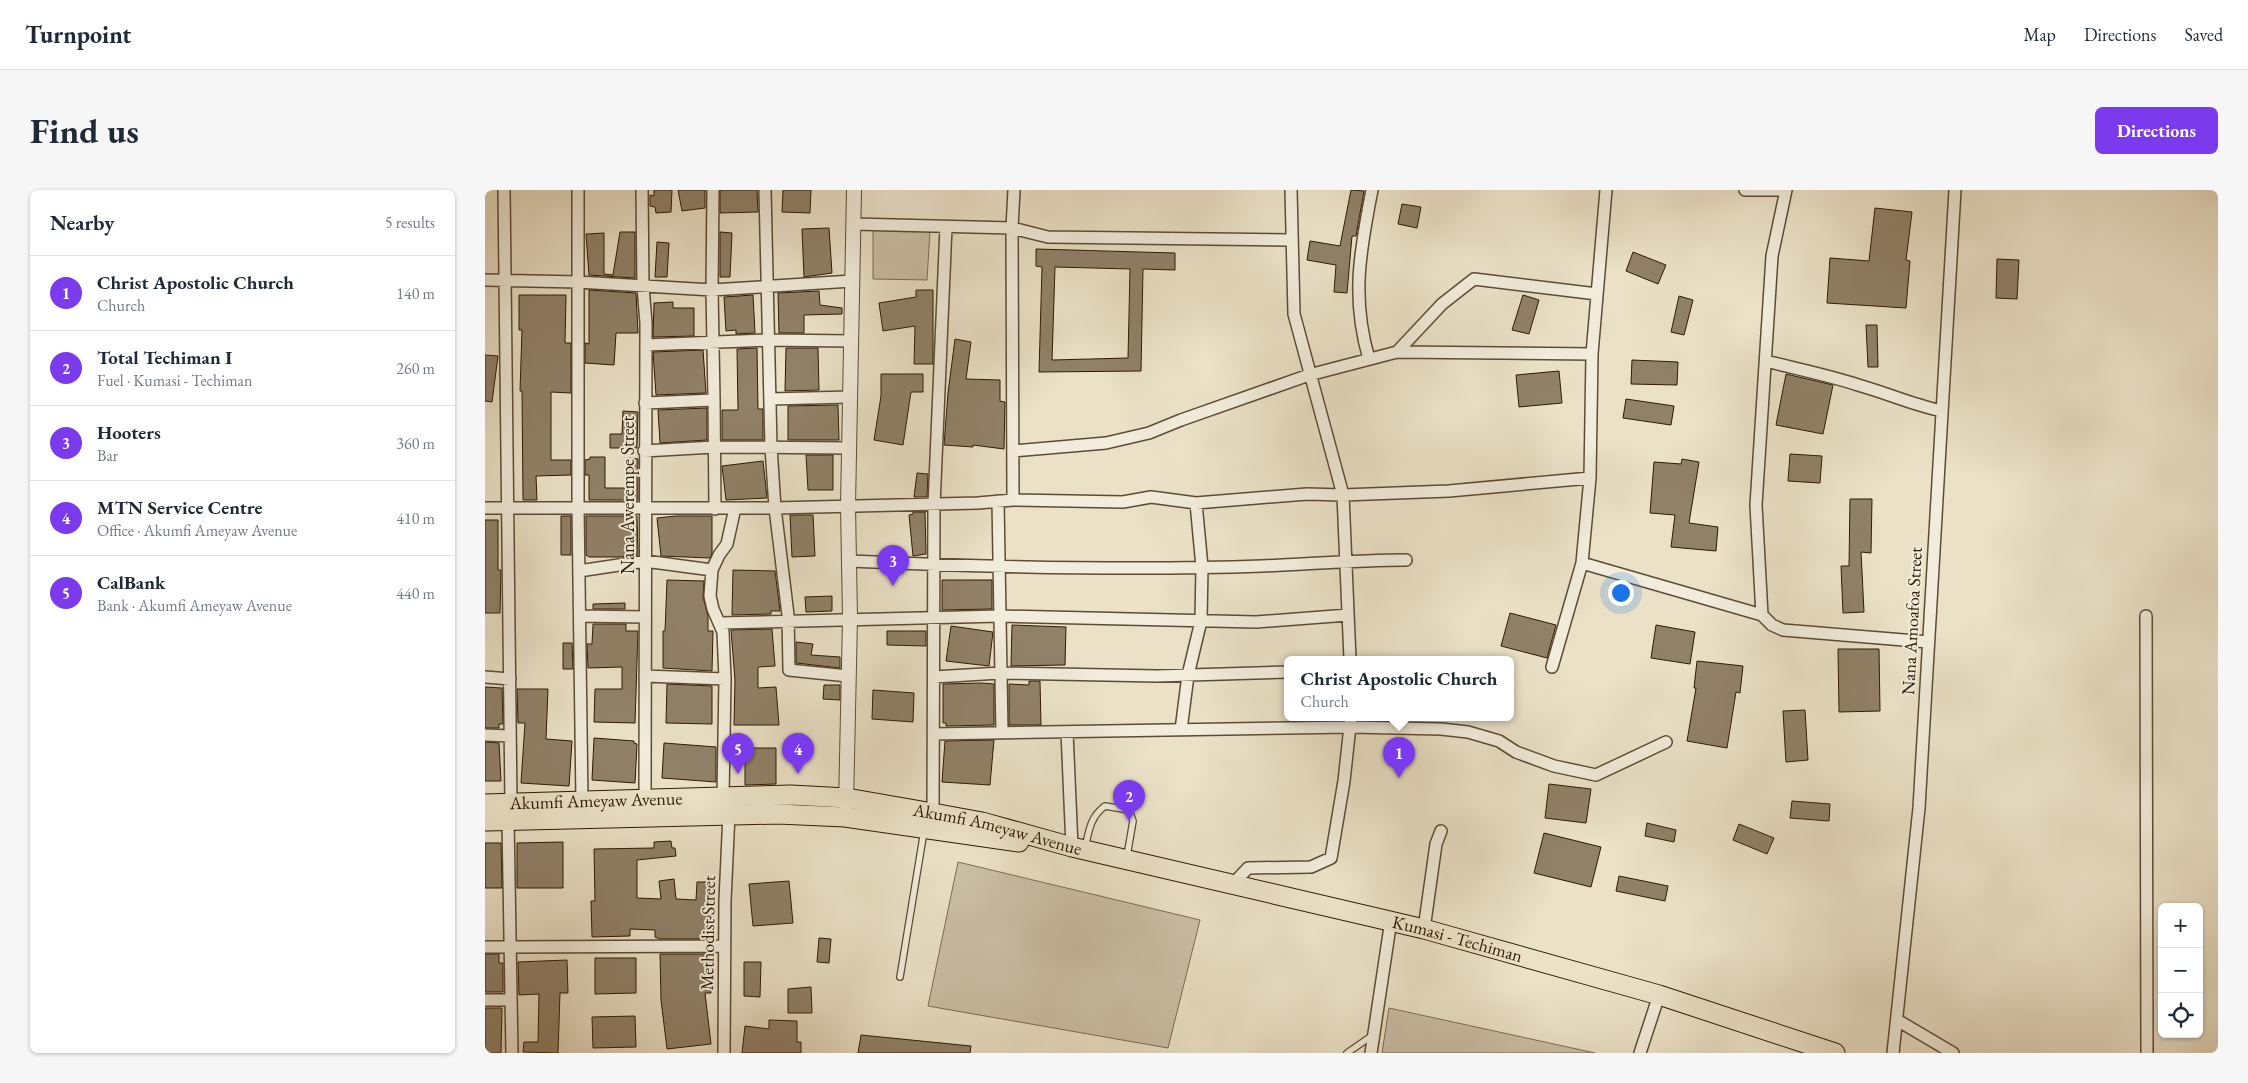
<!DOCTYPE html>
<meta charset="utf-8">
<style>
body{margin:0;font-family:"EB Garamond",serif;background:#f6f6f7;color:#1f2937}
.controls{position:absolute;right:15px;bottom:15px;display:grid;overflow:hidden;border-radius:8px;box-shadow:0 1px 4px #0004}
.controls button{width:45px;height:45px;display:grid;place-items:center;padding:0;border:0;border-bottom:1px solid #e0e1e3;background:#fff;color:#1f2937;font:25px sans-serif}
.you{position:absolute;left:1135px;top:402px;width:18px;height:18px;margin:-12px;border:4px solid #fff;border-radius:50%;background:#1a73e8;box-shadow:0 0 0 8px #1a73e833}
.badge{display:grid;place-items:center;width:32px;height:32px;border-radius:50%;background:#7c3aed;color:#fff;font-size:16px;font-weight:700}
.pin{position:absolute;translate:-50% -41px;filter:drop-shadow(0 1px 2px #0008)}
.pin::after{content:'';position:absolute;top:26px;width:18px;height:15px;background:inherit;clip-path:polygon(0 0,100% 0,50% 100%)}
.popup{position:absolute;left:799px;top:466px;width:230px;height:65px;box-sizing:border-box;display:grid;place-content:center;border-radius:8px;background:#fff;filter:drop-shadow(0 1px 4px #0005);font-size:16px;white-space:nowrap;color:#747a83}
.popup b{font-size:19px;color:#1f2937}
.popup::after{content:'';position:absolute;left:50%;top:100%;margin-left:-10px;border:10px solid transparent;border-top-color:#fff}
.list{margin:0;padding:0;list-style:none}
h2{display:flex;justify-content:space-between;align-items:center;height:65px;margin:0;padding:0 20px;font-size:21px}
h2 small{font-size:16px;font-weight:400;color:#747a83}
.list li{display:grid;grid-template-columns:32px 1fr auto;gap:15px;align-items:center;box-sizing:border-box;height:75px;padding:0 20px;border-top:1px solid #e0e1e3}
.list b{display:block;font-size:19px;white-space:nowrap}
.list p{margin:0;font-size:16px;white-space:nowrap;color:#747a83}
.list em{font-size:16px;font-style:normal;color:#747a83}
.icon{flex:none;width:28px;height:28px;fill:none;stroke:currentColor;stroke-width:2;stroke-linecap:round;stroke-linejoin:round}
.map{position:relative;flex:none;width:1733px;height:863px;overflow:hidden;border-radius:8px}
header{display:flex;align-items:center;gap:30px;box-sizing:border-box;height:70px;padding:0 25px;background:#fff;border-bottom:1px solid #e0e1e3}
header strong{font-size:24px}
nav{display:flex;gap:28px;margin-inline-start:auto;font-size:18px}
.intro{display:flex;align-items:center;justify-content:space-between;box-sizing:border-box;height:120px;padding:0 30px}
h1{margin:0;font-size:35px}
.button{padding:12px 22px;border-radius:8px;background:#7c3aed;color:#fff;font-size:18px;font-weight:700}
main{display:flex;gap:30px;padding:0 30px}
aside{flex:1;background:#fff;border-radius:8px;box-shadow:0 1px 4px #0004}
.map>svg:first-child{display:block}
.green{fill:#cabfa6;stroke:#7c6c54}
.building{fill:#908168;stroke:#2e1a02;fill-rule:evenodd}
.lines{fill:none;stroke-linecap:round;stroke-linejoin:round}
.service-casing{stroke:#5d4c33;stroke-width:8}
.minor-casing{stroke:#5d4c33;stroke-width:14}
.tertiary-casing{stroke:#5d4c33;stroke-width:16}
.trunk-casing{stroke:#2e1a02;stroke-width:21}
.service{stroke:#f1ecdb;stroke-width:5.5}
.minor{stroke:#f1ecdb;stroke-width:11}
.tertiary{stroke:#f1ecdb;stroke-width:14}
.trunk{stroke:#eae1c7;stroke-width:19}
.labels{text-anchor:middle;stroke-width:4;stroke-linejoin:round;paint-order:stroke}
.street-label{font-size:18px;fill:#2e1a02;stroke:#f1ecdb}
</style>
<header>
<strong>Turnpoint</strong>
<nav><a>Map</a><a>Directions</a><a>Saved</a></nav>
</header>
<div class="intro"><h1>Find us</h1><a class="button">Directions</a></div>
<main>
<aside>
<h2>Nearby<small>5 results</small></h2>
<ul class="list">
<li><span class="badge">1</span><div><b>Christ Apostolic Church</b><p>Church</p></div><em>140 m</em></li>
<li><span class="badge">2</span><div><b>Total Techiman I</b><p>Fuel · Kumasi - Techiman</p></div><em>260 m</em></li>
<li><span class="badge">3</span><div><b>Hooters</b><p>Bar</p></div><em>360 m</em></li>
<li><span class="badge">4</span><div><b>MTN Service Centre</b><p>Office · Akumfi Ameyaw Avenue</p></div><em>410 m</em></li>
<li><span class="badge">5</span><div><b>CalBank</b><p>Bank · Akumfi Ameyaw Avenue</p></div><em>440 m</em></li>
</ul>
</aside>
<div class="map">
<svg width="1733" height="863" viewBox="0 0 1733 863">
<rect width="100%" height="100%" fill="#eae1c7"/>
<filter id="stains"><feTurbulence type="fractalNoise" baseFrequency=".004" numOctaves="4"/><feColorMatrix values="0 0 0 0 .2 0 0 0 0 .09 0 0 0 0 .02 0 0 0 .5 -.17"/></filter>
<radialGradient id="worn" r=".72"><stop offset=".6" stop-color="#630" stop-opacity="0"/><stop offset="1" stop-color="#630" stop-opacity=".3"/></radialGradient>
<path class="green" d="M 388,38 L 445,41 L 442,90 L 388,89 Z
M 473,672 L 715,730 L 683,858 L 443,816 Z
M 904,818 L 1110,863 L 897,863 Z"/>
<path class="building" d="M 169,0 L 187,0 L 186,22 L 171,23 L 170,17 L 165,16 L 165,5 L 169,6 Z
M 193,0 L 220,0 L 220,18 L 197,21 Z
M 235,0 L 272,0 L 273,22 L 235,23 Z
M 298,0 L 326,0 L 325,23 L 297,22 Z
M 866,0 L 879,1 L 871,46 L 867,46 L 862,103 L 849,102 L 851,75 L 822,70 L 825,51 L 855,56 Z
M 917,14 L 936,17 L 932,38 L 913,34 Z
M 1390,18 L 1427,22 L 1421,70 L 1425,71 L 1421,118 L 1342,113 L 1345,68 L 1384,71 Z
M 344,38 L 347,83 L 319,87 L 317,39 Z
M 135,42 L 150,42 L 150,88 L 104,85 L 101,44 L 119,43 L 119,84 L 128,85 Z
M 235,42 L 247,43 L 245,87 L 235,87 Z
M 172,52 L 184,53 L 182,87 L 170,87 Z
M 551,59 L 690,63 L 690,80 L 658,79 L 656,181 L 554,182 L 557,77 L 551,76 ZM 570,77 L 645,79 L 643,168 L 567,170 Z
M 1148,62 L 1181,75 L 1173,94 L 1141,81 Z
M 1512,69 L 1534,70 L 1532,109 L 1511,108 Z
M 104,100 L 151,103 L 153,143 L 131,143 L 129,175 L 100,173 L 100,153 L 104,154 Z
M 431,100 L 448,100 L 448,174 L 429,174 L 430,136 L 398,141 L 394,113 L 431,107 Z
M 334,101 L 335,115 L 357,118 L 357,124 L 319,125 L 319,143 L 294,143 L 293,103 Z
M 34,105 L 81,105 L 80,153 L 86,153 L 86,203 L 66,202 L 66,270 L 86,270 L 86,285 L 51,286 L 52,310 L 38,310 L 37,201 L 35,201 L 37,140 L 34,140 Z
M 268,105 L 270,143 L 251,144 L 251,140 L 241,141 L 239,107 Z
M 1038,105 L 1054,110 L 1044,144 L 1027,140 Z
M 1194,106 L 1208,110 L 1199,145 L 1186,142 Z
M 188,112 L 188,118 L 209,118 L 209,146 L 168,147 L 169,113 Z
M 1381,135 L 1392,135 L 1393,177 L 1383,177 Z
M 470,149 L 486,152 L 481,189 L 515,190 L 515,211 L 520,212 L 519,259 L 488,255 L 488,257 L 459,255 L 463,203 Z
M 272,158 L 273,219 L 278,219 L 278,250 L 237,250 L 237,220 L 253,220 L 252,159 Z
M 301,158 L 333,158 L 334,200 L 300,201 Z
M 218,160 L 221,203 L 171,205 L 168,162 Z
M 0,165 L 13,166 L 7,212 L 0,211 Z
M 1147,170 L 1193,172 L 1192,195 L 1146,194 Z
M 1074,181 L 1077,213 L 1034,217 L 1031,185 Z
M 396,184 L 438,184 L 438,202 L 426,202 L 418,255 L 389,250 L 396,206 Z
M 1301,184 L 1348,195 L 1338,244 L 1291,235 Z
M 1141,209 L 1189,216 L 1186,235 L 1138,228 Z
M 353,215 L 354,250 L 303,250 L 303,216 Z
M 222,218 L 222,250 L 175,253 L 173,220 Z
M 138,221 L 153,222 L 152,258 L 125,258 L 125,244 L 137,244 Z
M 1305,264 L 1337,266 L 1335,293 L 1303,291 Z
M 321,265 L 348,265 L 348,300 L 323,300 Z
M 105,267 L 120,267 L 120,298 L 143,298 L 144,268 L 153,269 L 153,310 L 104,310 L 104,285 L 100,285 L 100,270 L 105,269 Z
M 1197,269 L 1214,272 L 1204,333 L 1233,337 L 1231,361 L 1186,357 L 1190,325 L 1165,323 L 1169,272 L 1196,274 Z
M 278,271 L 282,308 L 241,310 L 237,276 Z
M 432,283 L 443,284 L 442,307 L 429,307 Z
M 1365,309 L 1387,309 L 1386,363 L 1376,362 L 1379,422 L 1358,423 L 1356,376 L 1364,376 Z
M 428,322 L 440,322 L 441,364 L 428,366 L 424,325 L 428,324 Z
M 305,325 L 328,325 L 330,366 L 307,367 Z
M 76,326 L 86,326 L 86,365 L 76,365 Z
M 101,326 L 152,326 L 153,364 L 137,367 L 104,367 L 101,365 Z
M 191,326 L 227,326 L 227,363 L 225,368 L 176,366 L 172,328 Z
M 0,330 L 13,330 L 13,380 L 16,380 L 15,423 L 0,423 Z
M 248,380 L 290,381 L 295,421 L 286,421 L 286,424 L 247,425 Z
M 182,390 L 219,391 L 218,407 L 223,426 L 223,441 L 228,441 L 227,481 L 178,478 L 178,441 L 180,441 Z
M 457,390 L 507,390 L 507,419 L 457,420 Z
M 347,406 L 347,421 L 321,422 L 320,407 Z
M 140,413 L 140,419 L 108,419 L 108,414 Z
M 1025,423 L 1071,435 L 1062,468 L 1016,456 Z
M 108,434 L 141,434 L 141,441 L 153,441 L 150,533 L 109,532 L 110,499 L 137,499 L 137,477 L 103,478 L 102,454 L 107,454 Z
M 527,435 L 581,437 L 580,475 L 526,476 Z
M 1171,435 L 1210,442 L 1205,474 L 1166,468 Z
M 466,436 L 508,442 L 504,476 L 461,471 Z
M 287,439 L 290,476 L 273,477 L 273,498 L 291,497 L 294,535 L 249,535 L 250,490 L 246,440 Z
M 402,441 L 441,441 L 441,456 L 402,455 Z
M 311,452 L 328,454 L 326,465 L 355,467 L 355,478 L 311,473 Z
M 78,453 L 87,453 L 88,479 L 78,479 Z
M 1353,459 L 1394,459 L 1395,521 L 1354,522 Z
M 1212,471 L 1258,476 L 1255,503 L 1251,502 L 1242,558 L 1202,551 L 1211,498 L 1209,498 Z
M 544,491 L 555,491 L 556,535 L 524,535 L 524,494 L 544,495 Z
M 496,493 L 509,494 L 509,535 L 461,536 L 461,533 L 458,533 L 458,494 Z
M 182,494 L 227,496 L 227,534 L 181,533 Z
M 339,495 L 355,495 L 355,510 L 338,509 Z
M 0,497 L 17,498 L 18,534 L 14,534 L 14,538 L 0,538 Z
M 32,499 L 63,499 L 61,549 L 87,551 L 84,596 L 36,593 L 40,533 L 33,533 Z
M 388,500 L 429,503 L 428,532 L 387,529 Z
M 1320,520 L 1323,570 L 1301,572 L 1298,521 Z
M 109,548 L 149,551 L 149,553 L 152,554 L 150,593 L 107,590 Z
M 509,550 L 505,595 L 457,592 L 460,551 Z
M 0,552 L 14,553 L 16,591 L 0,591 Z
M 179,553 L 231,557 L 231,592 L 177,588 Z
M 260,558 L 291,558 L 291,594 L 260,595 Z
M 1064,594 L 1106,599 L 1101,633 L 1060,628 Z
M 1307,611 L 1345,614 L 1344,631 L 1305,628 Z
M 1162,633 L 1191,640 L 1189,652 L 1160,646 Z
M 1254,634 L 1289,648 L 1282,664 L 1248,650 Z
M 1059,643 L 1116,657 L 1106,697 L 1049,683 Z
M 186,651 L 187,658 L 190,658 L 191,666 L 152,670 L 152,708 L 176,709 L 174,691 L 189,689 L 191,709 L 211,710 L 212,692 L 227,692 L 225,749 L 175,749 L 170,747 L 170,740 L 145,739 L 145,746 L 107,747 L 106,711 L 110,711 L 109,659 L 169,658 L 169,652 Z
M 78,652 L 78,698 L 32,698 L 32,653 Z
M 0,653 L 16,653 L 17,698 L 0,698 Z
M 1134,686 L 1183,696 L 1180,711 L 1131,701 Z
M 304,691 L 308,733 L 268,736 L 264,694 Z
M 334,748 L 346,749 L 344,773 L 332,772 Z
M 0,764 L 14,764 L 14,773 L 18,773 L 18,802 L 0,802 Z
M 175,764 L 225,764 L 226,803 L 220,803 L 226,854 L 182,859 L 176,810 Z
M 110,768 L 151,768 L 151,803 L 110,804 Z
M 82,770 L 83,803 L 75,803 L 73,863 L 38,862 L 39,852 L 53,852 L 54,804 L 34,805 L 33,772 Z
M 259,772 L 276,772 L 275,807 L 259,806 Z
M 326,797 L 327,823 L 303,823 L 303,799 Z
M 0,818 L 17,818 L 16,863 L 0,863 Z
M 150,826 L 151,857 L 108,858 L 107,827 Z
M 284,830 L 312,831 L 312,852 L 316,852 L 316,863 L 257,863 L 260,836 L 284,839 Z
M 376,845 L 486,856 L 485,863 L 373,863 Z"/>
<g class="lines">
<g class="service-casing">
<path id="service" d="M 600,658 C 604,641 605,627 620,616 L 644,620 L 648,631 L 642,666
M 415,787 L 439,641
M 862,863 L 888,845"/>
</g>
<g class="minor-casing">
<path id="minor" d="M 19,0 L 26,614
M 93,0 L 93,317 L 97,612
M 157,0 L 158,97 L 161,133 L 160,611
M 228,0 L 227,100 L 229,210
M 280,0 L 286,257 L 290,318 L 303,425 L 304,480 L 363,486
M 806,0 L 809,124 L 858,305 L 865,469
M 1121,0 L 1107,164 L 1105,288 L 1097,373 L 1277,425 L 1287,435 L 1298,440 L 1443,452
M 1260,0 L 1294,0
M 369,34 L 527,38 L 563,47 L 805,50
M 0,90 L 93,92 L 227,100 L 367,91
M 161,155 L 282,150 L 366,151
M 912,162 L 1107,164
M 884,169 C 866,108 875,61 887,0
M 1281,171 C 1312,179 1343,185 1373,195 C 1402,203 1428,215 1457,221
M 285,209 L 365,207
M 160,213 L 229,210 L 230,319
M 159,261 L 229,257 L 365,258
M 528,261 L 621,253 L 664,243 L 696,230 L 824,185 L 912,162 L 957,114 L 989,89 L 1112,104
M 528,310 L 527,38 L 529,0
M 513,311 L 517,543
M 0,318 L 290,318 L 493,313 L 528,310 L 638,312 L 666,307 L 711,313 L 822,304 L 858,305 L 964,301 L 1105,288
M 364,371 C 501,377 640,381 777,376 C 825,374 873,370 921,370
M 94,381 L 160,371 L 227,380
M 1277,425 L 1271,315 L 1287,66 L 1301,0
M 95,426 L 160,427
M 1661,426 L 1662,863
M 234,433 L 515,426 L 771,432 L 863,425
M 1067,477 L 1097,373
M 160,486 L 240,489
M 0,487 L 25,489
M 449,487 L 515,483 L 672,486 L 803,482
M 696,540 L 703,485 L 716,431 L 717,377 L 711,313
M 582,542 L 587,657
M 449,544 L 866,537 L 956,539 L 983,542 L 1014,551 L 1031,562 L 1069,576 L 1111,585 L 1181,552
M 0,545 L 25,546
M 238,607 L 240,489 L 238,442 L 228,419 L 225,406 L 227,380 L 234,365 L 242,354 L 250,318
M 448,623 L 449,315 L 461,37
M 23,630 L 27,863
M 747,695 L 763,678 L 826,677 L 846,668 L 859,591 L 866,527
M 939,739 L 951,654 L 956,641
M 0,757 L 239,756
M 0,810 L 26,810
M 1412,830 L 1468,863
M 239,863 L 240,711 L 244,623
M 886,863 L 906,730
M 1155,863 L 1174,805
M 1408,863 L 1434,618 L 1470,0"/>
</g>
<g class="tertiary-casing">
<path id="tertiary" d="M 361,616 L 365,428 L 363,316 L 369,0"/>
</g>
<g class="trunk-casing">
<g id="trunk">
<path id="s1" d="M 0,614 L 306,605 L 362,608 L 448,623 L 497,632 L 587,657 L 939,739 L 1174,805 L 1350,863"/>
<path d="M 0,631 L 293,624 L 360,627 L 534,652"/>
</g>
</g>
<use href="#service" class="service"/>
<use href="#minor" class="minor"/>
<use href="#tertiary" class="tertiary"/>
<use href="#trunk" class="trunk"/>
</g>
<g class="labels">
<g class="street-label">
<text transform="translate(143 305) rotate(-90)" y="6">Nana Awerempe Street</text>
<text transform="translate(1427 431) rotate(-87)" y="6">Nana Amoafoa Street</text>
<text dy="6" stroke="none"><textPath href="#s1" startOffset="111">Akumfi Ameyaw Avenue</textPath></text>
<text dy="6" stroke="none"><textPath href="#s1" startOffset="516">Akumfi Ameyaw Avenue</textPath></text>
<text transform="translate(223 743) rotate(-89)" y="6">Methodist Street</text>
<text dy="6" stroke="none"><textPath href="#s1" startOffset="989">Kumasi - Techiman</textPath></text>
</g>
</g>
<rect width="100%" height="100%" filter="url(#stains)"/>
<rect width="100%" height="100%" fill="url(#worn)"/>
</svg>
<div class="controls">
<button>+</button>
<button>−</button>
<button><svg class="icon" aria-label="locate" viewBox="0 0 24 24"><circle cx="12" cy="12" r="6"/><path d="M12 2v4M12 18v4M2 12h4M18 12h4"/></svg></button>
</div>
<div class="you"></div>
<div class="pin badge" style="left:914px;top:588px">1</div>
<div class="popup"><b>Christ Apostolic Church</b>Church</div>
<div class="pin badge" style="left:644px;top:631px">2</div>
<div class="pin badge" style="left:408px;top:396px">3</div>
<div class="pin badge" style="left:313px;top:584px">4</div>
<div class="pin badge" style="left:253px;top:584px">5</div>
</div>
</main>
